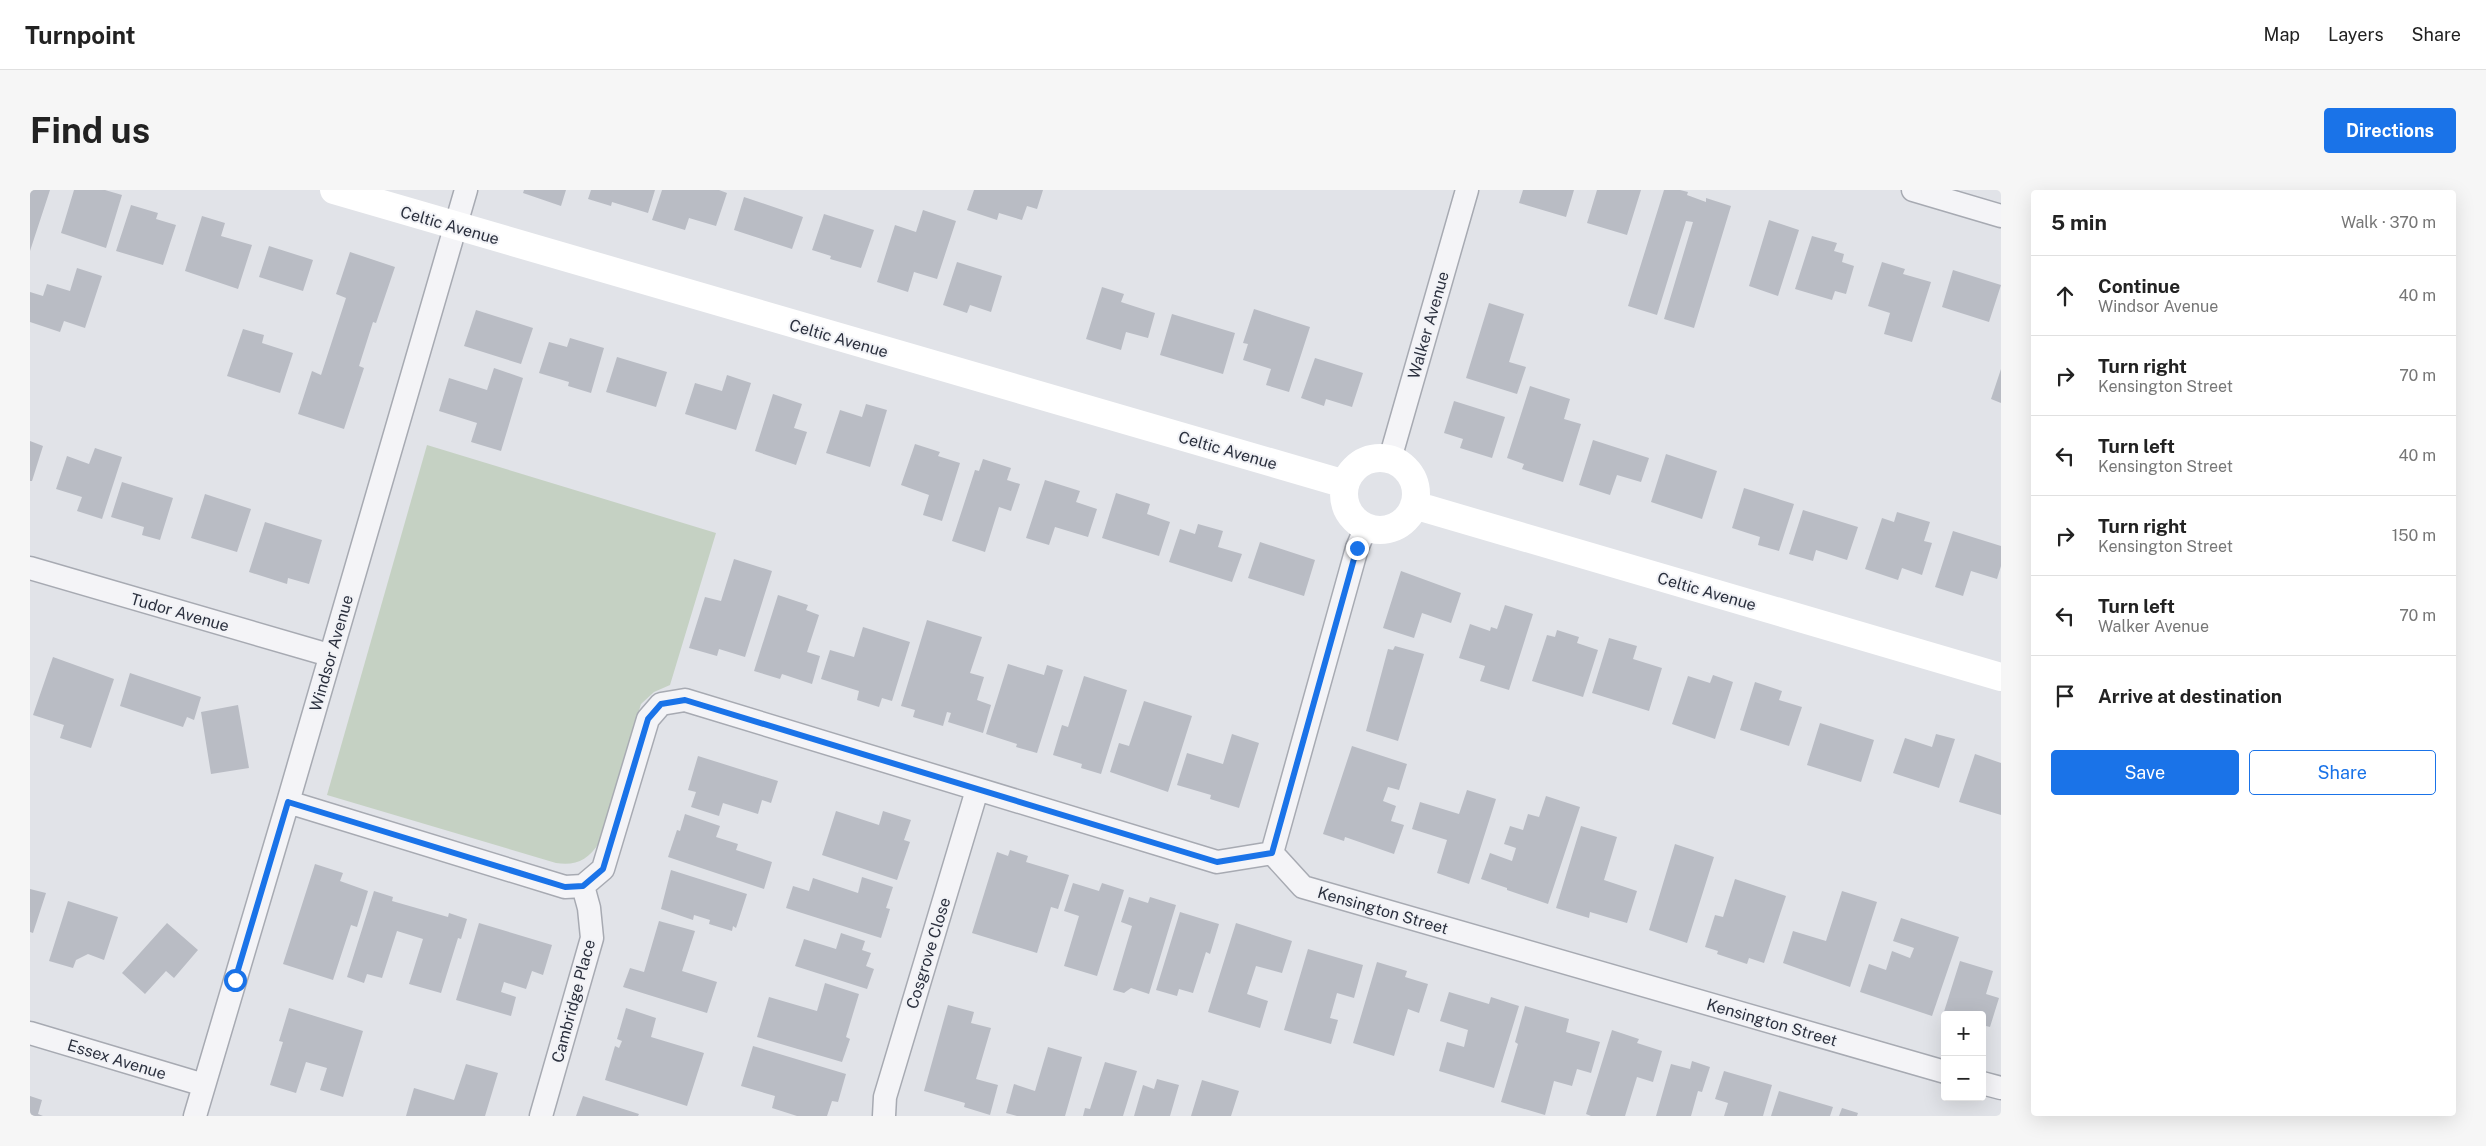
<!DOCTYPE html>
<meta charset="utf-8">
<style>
body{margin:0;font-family:"Public Sans",sans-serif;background:#f6f6f6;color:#222}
.controls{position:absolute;right:15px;bottom:15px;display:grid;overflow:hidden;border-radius:5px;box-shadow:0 5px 20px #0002}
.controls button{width:45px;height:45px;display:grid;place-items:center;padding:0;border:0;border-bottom:1px solid #e0e0e0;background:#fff;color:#222;font:25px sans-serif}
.stop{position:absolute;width:15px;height:15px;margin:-11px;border:4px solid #1a73e8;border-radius:50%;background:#fff}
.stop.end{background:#1a73e8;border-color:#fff;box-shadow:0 1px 5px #0008}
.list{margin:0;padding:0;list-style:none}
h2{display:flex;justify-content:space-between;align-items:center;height:65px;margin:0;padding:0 20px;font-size:21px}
h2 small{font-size:16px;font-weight:400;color:#767676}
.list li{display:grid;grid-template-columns:32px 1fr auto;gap:15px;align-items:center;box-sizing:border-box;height:80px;padding:0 20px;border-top:1px solid #e0e0e0}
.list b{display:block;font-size:19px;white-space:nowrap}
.list p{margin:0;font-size:16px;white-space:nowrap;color:#767676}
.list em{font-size:16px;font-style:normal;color:#767676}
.actions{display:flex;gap:10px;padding:15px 20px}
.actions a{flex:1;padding:11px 0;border:1px solid #1a73e8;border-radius:5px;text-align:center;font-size:18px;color:#1a73e8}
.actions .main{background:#1a73e8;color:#fff}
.icon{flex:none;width:28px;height:28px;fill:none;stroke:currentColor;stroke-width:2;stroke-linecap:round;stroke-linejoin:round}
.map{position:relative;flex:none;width:1971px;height:926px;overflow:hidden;border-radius:5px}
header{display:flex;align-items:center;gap:30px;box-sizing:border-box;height:70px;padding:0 25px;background:#fff;border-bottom:1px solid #e0e0e0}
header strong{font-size:24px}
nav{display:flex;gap:28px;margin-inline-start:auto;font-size:18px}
.intro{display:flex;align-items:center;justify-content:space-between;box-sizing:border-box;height:120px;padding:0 30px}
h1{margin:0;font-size:35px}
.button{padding:12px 22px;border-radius:5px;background:#1a73e8;color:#fff;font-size:18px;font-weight:700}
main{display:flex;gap:30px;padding:0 30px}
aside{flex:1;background:#fff;border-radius:5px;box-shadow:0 5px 20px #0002}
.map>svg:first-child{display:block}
.green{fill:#c5d1c3}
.building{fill:#b9bcc4}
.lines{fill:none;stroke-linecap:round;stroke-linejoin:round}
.street-casing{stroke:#a7aab2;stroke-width:25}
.street{stroke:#f4f4f7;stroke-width:22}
.secondary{stroke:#fff;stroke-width:28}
.route{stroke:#1a73e8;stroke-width:6}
.labels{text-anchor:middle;stroke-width:4;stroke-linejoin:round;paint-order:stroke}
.street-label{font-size:16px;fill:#2b303e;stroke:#f1f2f6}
</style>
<header>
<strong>Turnpoint</strong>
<nav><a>Map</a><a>Layers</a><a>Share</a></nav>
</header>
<div class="intro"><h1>Find us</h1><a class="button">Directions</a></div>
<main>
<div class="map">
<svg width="1971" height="926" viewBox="0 0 1971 926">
<rect width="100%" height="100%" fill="#e1e3e8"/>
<path class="green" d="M 397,255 L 686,343 L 640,495 L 624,502 L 611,514 L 569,653 C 558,670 546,676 526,673 L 297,605 Z"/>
<path class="building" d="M 0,0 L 20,0 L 0,61 Z
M 44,0 L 75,0 L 92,5 L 76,58 L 31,43 Z
M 494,0 L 536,0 L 531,16 L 493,3 Z
M 561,0 L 625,0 L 618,23 L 582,12 L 581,16 L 558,9 Z
M 632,0 L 689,0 L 697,3 L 686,36 L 659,28 L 655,40 L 622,30 Z
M 944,0 L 1013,0 L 1007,19 L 997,16 L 992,30 L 969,23 L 967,30 L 937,20 Z
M 1493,0 L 1544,0 L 1536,27 L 1489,13 Z
M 1567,0 L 1611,0 L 1597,45 L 1557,33 Z
M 1634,0 L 1650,0 L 1658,2 L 1657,5 L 1676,12 L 1676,8 L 1701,16 L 1664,138 L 1634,129 L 1663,32 L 1656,31 L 1627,125 L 1598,116 Z
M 714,7 L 773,27 L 762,59 L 704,40 Z
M 101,15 L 128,23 L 126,29 L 146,35 L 133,75 L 86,61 Z
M 893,20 L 926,31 L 907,89 L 884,82 L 878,102 L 847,92 L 865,35 L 886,42 Z
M 794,24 L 844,40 L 831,78 L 800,69 L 801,66 L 782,60 Z
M 172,26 L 195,33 L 191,46 L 222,55 L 208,99 L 155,81 Z
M 1739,30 L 1769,40 L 1748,106 L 1719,96 Z
M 1782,46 L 1807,53 L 1804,61 L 1814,64 L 1812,72 L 1824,76 L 1816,104 L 1805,101 L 1802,110 L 1765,99 Z
M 239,56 L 283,70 L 273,101 L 229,87 Z
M 320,62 L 365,77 L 346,133 L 343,132 L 329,176 L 334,178 L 314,239 L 268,224 L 282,181 L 291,185 L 316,108 L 306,104 Z
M 927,72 L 972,86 L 961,122 L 940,115 L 937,123 L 913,115 Z
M 1852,72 L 1875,79 L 1873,84 L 1901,92 L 1882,152 L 1854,144 L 1860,123 L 1838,116 Z
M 47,78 L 72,86 L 55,138 L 34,131 L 30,142 L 0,132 L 0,102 L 13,106 L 17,94 L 40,101 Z
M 1923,80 L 1971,95 L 1959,132 L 1912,117 Z
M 1072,97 L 1094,104 L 1091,112 L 1125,123 L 1118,148 L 1096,142 L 1091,160 L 1056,149 Z
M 1459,113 L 1494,124 L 1479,172 L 1496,177 L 1487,204 L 1436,188 Z
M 1224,119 L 1280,137 L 1259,202 L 1236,195 L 1241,179 L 1213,170 L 1218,154 L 1213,153 Z
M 446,120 L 503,138 L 491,174 L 434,156 Z
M 1142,124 L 1205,143 L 1193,184 L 1130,165 Z
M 213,139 L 234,145 L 232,153 L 263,163 L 250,203 L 197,186 Z
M 540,148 L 574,158 L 561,203 L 538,196 L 539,192 L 509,183 L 519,152 L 537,157 Z
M 587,167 L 637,182 L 626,217 L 576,202 Z
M 1285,168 L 1333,183 L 1322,217 L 1296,209 L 1294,216 L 1271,208 Z
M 464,178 L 493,188 L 471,261 L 441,252 L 447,233 L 409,221 L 419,188 L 457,200 Z
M 1971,179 L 1971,213 L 1961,209 Z
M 697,185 L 721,193 L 706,240 L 655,224 L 665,193 L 692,201 Z
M 1500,196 L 1540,209 L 1534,229 L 1551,234 L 1533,292 L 1492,279 L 1494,274 L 1477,268 Z
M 743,204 L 772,214 L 764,238 L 777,242 L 766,275 L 725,261 Z
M 1424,211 L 1475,227 L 1462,268 L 1430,258 L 1433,249 L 1414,243 Z
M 836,214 L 857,220 L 840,277 L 796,263 L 810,220 L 832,227 Z
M 1563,250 L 1619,268 L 1611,292 L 1587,285 L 1580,305 L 1549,295 Z
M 0,251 L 13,256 L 2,291 L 0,291 Z
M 885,254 L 910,262 L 908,266 L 930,273 L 912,331 L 893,325 L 899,305 L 871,295 Z
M 65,258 L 92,267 L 72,329 L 47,321 L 52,307 L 26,299 L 37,266 L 59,274 Z
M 1636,264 L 1687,281 L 1672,329 L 1621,312 Z
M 953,269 L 981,278 L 977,290 L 990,294 L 981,321 L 969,317 L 955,362 L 922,351 L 945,280 L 949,281 Z
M 1015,290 L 1050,301 L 1046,312 L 1067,319 L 1058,347 L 1025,337 L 1019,355 L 996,348 Z
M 92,292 L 143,308 L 130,350 L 112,345 L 114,337 L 81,327 Z
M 1714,298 L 1764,314 L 1749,361 L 1728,355 L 1730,347 L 1702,338 Z
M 1086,303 L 1120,314 L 1117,324 L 1140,332 L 1129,366 L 1072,348 Z
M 175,304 L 221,319 L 207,362 L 161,348 Z
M 1773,320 L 1828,337 L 1817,370 L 1786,360 L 1783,371 L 1759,364 Z
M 1867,322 L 1900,332 L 1894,351 L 1902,353 L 1892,385 L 1872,378 L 1868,390 L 1835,379 L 1852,328 L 1864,332 Z
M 235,332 L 292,350 L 279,394 L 258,388 L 257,394 L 219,382 Z
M 1168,334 L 1193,341 L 1188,357 L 1212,364 L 1202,392 L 1139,372 L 1150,339 L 1165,344 Z
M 1923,341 L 1971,356 L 1971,376 L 1967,389 L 1941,381 L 1933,406 L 1905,397 Z
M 1230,352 L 1285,370 L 1274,406 L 1218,388 Z
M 704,369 L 742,381 L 715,467 L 689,459 L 687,466 L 659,458 L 675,407 L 691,411 Z
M 1371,381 L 1431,403 L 1421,433 L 1392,423 L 1384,448 L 1353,438 Z
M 748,405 L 778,415 L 776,420 L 789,425 L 777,462 L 790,466 L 782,494 L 752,484 L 750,489 L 724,481 Z
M 1475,415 L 1503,424 L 1479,500 L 1450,491 L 1455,476 L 1429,468 L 1440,434 L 1460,441 L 1461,437 L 1467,439 Z
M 897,430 L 952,447 L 940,483 L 954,487 L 947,510 L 961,515 L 953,543 L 918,532 L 921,523 L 917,522 L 913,536 L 883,527 L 885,520 L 871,516 Z
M 833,437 L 880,452 L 862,511 L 852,508 L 849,517 L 827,510 L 829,501 L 791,489 L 800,460 L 824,467 Z
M 1527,440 L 1549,447 L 1547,453 L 1568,460 L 1553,507 L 1502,491 L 1517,445 L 1525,447 Z
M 1579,448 L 1607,456 L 1603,469 L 1632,478 L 1619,521 L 1562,503 Z
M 1365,456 L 1394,464 L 1368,551 L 1336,541 L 1358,459 L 1363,460 Z
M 23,467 L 84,489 L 61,558 L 30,548 L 34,535 L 3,525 Z
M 978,474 L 1014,485 L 1017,475 L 1033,480 L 1007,563 L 986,557 L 987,554 L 956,544 Z
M 100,483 L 171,507 L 164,530 L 157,527 L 153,537 L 90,516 Z
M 1683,485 L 1703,492 L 1685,549 L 1642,534 L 1658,486 L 1680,493 Z
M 1054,486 L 1097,500 L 1071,584 L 1051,578 L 1052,574 L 1023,565 L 1032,535 L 1038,537 Z
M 1725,492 L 1752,501 L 1749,510 L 1772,517 L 1759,556 L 1710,540 Z
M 1114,511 L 1162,526 L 1138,602 L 1080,582 L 1089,553 L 1099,556 Z
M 208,515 L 219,578 L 181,584 L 171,522 Z
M 1790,533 L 1844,550 L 1831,592 L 1777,575 Z
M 1202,544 L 1229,553 L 1209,618 L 1180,609 L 1181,605 L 1147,595 L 1157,563 L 1193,574 Z
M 1906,544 L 1925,549 L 1909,598 L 1863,583 L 1875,548 L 1902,557 Z
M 1322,556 L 1377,574 L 1369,600 L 1358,597 L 1353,611 L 1366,616 L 1361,631 L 1374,635 L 1364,664 L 1315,647 L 1314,651 L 1293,644 Z
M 1945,564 L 1971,573 L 1971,625 L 1929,612 Z
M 668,566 L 748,591 L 741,613 L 732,610 L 728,624 L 693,613 L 689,626 L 661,617 L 666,602 L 658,600 Z
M 1437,600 L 1466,609 L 1439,694 L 1407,683 L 1417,650 L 1382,639 L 1390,612 L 1429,624 Z
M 1516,606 L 1550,617 L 1518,714 L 1477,700 L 1477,698 L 1451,689 L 1460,663 L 1482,671 L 1486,658 L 1474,654 L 1480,636 L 1493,640 L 1498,624 L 1509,627 Z
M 806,621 L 849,635 L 853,621 L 881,630 L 874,650 L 880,652 L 867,690 L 792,665 Z
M 655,624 L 690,636 L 686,647 L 708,654 L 706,660 L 742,672 L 734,699 L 638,667 L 647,640 L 650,641 Z
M 1551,636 L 1587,647 L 1574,690 L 1607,701 L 1597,733 L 1560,722 L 1559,728 L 1526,718 Z
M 1645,654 L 1684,667 L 1657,753 L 1619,740 Z
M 980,660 L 998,666 L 996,672 L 1039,685 L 1028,719 L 1021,717 L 1007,763 L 942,743 L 967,662 L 978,666 Z
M 285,674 L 313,683 L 310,691 L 338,701 L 327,737 L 321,735 L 303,790 L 253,774 Z
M 641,680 L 717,704 L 706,738 L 703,736 L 702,741 L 679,734 L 680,730 L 664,725 L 663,730 L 631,719 Z
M 832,687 L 863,697 L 856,718 L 860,719 L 851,748 L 756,718 L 763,696 L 779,701 L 783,688 L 828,703 Z
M 1705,689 L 1756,706 L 1734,773 L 1719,768 L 1717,774 L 1687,764 L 1688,761 L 1675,757 L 1685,725 L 1693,727 Z
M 1043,693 L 1069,701 L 1072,693 L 1094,700 L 1067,786 L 1034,776 L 1049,726 L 1034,721 Z
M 0,699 L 16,703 L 3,743 L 0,742 Z
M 344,701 L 363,707 L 362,711 L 418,727 L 419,723 L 437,729 L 431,749 L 428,748 L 411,803 L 379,794 L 393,749 L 367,741 L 352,788 L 337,784 L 334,793 L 317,787 Z
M 1812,701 L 1847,712 L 1820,797 L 1753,773 L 1763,741 L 1796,751 Z
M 1099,707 L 1118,713 L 1120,707 L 1146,715 L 1119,804 L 1101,798 L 1094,803 L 1083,800 L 1102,736 L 1091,732 Z
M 38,711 L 88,727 L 74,770 L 58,764 L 46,770 L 43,778 L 19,771 Z
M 1150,722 L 1189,734 L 1180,764 L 1176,762 L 1163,803 L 1149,799 L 1147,806 L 1126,800 Z
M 1871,728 L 1929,747 L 1902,826 L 1830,802 L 1839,774 L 1856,780 L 1862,761 L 1880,768 L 1884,758 L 1863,751 Z
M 629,731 L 665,741 L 652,781 L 687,792 L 677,823 L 593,797 L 600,778 L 614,782 Z
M 137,733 L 168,760 L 144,788 L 136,781 L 115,804 L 92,783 Z
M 449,733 L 522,755 L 513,785 L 502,781 L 496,799 L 474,792 L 471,802 L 486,807 L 481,826 L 426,810 Z
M 1206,733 L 1262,751 L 1252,783 L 1226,776 L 1217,804 L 1238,811 L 1230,838 L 1178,822 Z
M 811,743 L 835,751 L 832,760 L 841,763 L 836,776 L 844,779 L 837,799 L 765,776 L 774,749 L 806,759 Z
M 1278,759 L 1333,775 L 1324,808 L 1307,803 L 1300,828 L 1308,830 L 1301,854 L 1254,840 Z
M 1930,771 L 1963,781 L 1956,804 L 1969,808 L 1960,837 L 1952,835 L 1952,825 L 1915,825 L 1915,829 L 1912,828 Z
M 1347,772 L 1377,781 L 1375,787 L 1398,794 L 1389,823 L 1378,819 L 1364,866 L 1323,853 Z
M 795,793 L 829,804 L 816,847 L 820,849 L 812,872 L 727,847 L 739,807 L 787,821 Z
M 1419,802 L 1459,814 L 1461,807 L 1489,816 L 1464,898 L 1409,881 L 1417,852 L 1434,857 L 1438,840 L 1410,831 Z
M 918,815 L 944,822 L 941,833 L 961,838 L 946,889 L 968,895 L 960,925 L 934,917 L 935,913 L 894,901 Z
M 1495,816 L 1539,829 L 1536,842 L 1570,852 L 1561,883 L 1547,879 L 1542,896 L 1524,891 L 1515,925 L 1471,912 L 1488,854 L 1485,852 Z
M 259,818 L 333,841 L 313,907 L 290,900 L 297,878 L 276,872 L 266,903 L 240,895 L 253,852 L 249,851 Z
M 596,818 L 626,828 L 621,847 L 674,863 L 657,916 L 575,890 L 585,856 L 589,858 L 592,851 L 587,849 Z
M 1582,840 L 1609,849 L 1607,853 L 1632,861 L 1623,892 L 1607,887 L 1595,926 L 1561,926 L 1556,924 Z
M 723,856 L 816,884 L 808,912 L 802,911 L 797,926 L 767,926 L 742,918 L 745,906 L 711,896 Z
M 1018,857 L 1052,867 L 1035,926 L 987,926 L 976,923 L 984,894 L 1005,901 Z
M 1662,871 L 1680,877 L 1672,902 L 1668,901 L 1661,926 L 1626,926 L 1641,874 L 1660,879 Z
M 1075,872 L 1107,881 L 1093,926 L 1053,926 L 1055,918 L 1060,919 Z
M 436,874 L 468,883 L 455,926 L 376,926 L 384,898 L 424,910 Z
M 1694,881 L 1742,895 L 1733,926 L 1694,926 L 1698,913 L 1685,909 Z
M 1127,889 L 1149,895 L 1140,926 L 1104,926 L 1113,895 L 1124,899 Z
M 1172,890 L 1209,901 L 1201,926 L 1161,926 Z
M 1749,901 L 1803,917 L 1800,926 L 1741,926 Z
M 0,906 L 12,910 L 8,924 L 13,926 L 0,926 Z
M 553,906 L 609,924 L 608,926 L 546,926 Z
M 1812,918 L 1828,923 L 1827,926 L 1809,926 Z"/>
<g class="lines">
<g class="street-casing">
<path id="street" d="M 1883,0 L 1971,26
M 1360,269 L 1437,0
M 0,378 L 299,465
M 258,612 L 535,697 L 553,696 L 573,679 L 618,529 L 631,514 L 655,510 L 1187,672 L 1242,663
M 1242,663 L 1273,697 L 1915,882
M 1242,663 L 1327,358 L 1336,337
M 0,843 L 174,895
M 1952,893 L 1971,898
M 165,926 L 258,612 L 436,0
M 511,926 L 562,748 L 559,718 L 553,696
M 854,926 L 855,907 L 947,600"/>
</g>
<use href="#street" class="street"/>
<path class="secondary" d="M 304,0 L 1315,294
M1314 304a36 36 0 1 1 72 0a36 36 0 1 1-72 0Z
M 1384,315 L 1971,487"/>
</g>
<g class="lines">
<path class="route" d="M 205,790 L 258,612 L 535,697 L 553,696 L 573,679 L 618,529 L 631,514 L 655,510 L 1187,672 L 1242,663 L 1327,358"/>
</g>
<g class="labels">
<g class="street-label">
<text transform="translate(420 35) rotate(16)" y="6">Celtic Avenue</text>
<text transform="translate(1398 135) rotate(-74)" y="6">Walker Avenue</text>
<text transform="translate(809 148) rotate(16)" y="6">Celtic Avenue</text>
<text transform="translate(1198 260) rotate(16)" y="6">Celtic Avenue</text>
<text transform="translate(1677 401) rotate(16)" y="6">Celtic Avenue</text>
<text transform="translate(150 422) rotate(16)" y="6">Tudor Avenue</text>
<text transform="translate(301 463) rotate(-74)" y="6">Windsor Avenue</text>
<text transform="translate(1353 720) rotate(16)" y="6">Kensington Street</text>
<text transform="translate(898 763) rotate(-73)" y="6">Cosgrove Close</text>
<text transform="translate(543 811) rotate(-75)" y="6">Cambridge Place</text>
<text transform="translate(1742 832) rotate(16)" y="6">Kensington Street</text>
<text transform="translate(87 869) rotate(17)" y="6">Essex Avenue</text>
</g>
</g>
</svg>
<div class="controls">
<button>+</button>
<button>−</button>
</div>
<div class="stop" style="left:205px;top:790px"></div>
<div class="stop end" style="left:1327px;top:358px"></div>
</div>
<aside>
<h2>5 min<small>Walk · 370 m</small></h2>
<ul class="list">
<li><svg class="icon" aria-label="ahead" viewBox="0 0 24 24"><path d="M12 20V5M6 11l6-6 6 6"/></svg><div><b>Continue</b><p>Windsor Avenue</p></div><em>40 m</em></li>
<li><svg class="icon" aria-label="right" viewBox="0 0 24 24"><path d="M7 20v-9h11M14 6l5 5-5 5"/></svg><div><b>Turn right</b><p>Kensington Street</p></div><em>70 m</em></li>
<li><svg class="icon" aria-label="left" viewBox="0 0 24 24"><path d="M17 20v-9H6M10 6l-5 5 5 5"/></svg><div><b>Turn left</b><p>Kensington Street</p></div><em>40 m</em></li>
<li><svg class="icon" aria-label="right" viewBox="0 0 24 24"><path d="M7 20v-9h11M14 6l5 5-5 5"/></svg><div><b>Turn right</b><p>Kensington Street</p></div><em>150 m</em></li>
<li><svg class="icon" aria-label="left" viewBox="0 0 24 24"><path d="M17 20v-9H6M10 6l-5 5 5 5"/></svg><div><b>Turn left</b><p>Walker Avenue</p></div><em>70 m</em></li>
<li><svg class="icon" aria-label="arrive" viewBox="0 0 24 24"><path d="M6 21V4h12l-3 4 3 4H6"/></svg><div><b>Arrive at destination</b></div></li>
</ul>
<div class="actions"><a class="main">Save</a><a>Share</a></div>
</aside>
</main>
